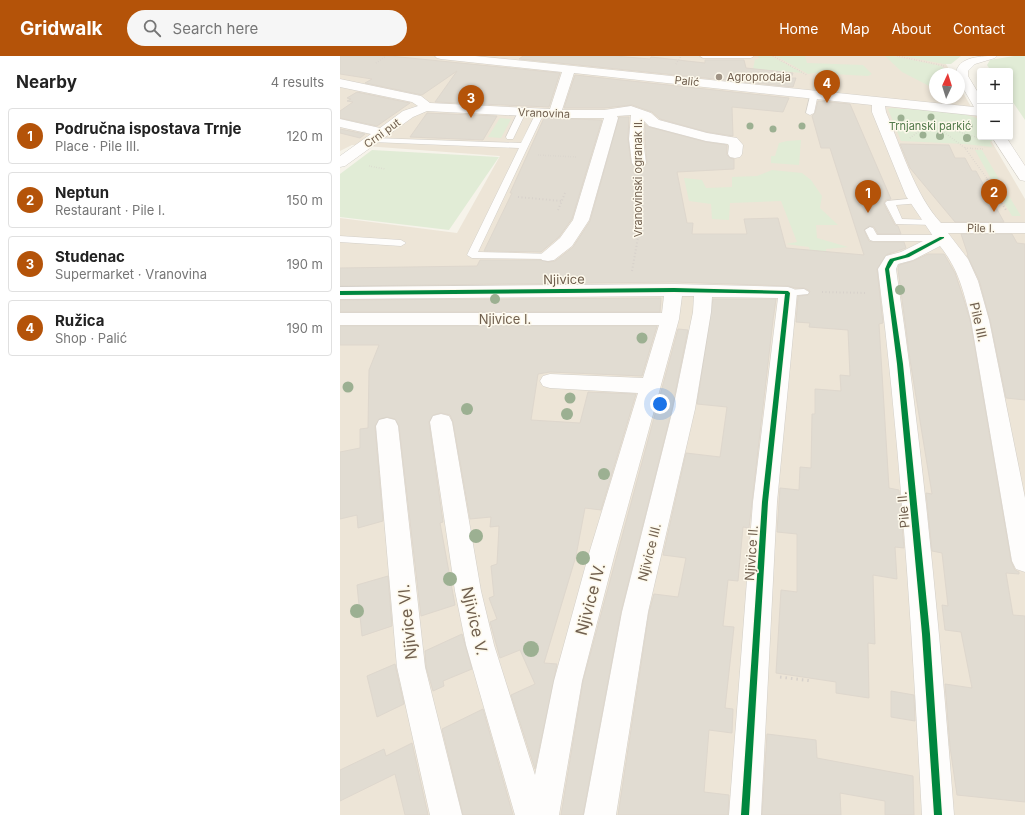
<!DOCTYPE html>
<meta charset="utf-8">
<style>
body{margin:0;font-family:Inter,sans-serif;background:#f6f6f6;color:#222}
.controls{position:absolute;right:12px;top:12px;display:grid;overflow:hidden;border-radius:4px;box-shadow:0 2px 6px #0003}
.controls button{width:36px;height:36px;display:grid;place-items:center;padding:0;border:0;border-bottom:1px solid #e0e0e0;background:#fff;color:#222;font:20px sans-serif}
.compass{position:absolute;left:589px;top:12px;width:36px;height:36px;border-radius:50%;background:#fff;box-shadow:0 2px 6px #0003;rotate:4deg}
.you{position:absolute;left:320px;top:348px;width:14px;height:14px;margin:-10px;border:3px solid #fff;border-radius:50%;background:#1a73e8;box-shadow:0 0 0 6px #1a73e833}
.badge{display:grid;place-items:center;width:26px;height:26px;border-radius:50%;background:#b45309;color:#fff;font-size:13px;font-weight:700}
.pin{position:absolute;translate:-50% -33px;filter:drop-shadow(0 1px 2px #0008)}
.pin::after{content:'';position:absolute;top:21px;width:14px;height:12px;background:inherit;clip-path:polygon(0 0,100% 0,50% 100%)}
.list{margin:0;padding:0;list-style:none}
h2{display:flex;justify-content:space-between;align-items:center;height:52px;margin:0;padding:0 16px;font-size:17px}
h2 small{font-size:13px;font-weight:400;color:#767676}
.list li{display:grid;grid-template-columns:26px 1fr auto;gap:12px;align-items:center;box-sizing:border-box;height:56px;margin:0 8px 8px;padding:0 8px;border:1px solid #e0e0e0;border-radius:4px}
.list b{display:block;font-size:15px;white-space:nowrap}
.list p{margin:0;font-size:13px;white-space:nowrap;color:#767676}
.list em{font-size:13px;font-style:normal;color:#767676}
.icon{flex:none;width:22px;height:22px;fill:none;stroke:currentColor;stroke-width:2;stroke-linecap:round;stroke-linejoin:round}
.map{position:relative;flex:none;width:685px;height:759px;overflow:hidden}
header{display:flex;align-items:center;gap:24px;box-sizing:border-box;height:56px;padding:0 20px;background:#b45309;color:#fff}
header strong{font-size:19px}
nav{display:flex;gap:22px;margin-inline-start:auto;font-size:14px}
.search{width:280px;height:36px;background:#f6f6f6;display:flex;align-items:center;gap:10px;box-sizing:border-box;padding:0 14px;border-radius:22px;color:#767676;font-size:15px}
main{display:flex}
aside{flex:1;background:#fff}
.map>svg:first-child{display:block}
.residential{fill:#ede5d7}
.green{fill:#e1ecd6}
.building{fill:#e1dcd2;stroke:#ded7cd}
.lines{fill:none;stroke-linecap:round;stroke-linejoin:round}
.lane-casing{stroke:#d3cfc8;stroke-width:1}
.street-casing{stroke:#d3cfc8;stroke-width:1}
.path-far2{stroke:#d7d1cb;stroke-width:1.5;stroke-dasharray:0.5 2;stroke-linecap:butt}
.path-far1{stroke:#d7d1cb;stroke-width:2;stroke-dasharray:1 2.5;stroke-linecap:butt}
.path{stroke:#d7d1cb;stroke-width:3;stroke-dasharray:1.5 4;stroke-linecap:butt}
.lane{fill:#fefdfc;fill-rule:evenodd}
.street{fill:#fefdfc;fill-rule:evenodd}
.cycleway-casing{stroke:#fdf9ec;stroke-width:2}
.cycleway{fill:#00873e;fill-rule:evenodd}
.tree{fill:#9cb092}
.poi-dot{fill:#9f9385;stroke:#fdf9ec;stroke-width:1.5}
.labels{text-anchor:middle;stroke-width:3;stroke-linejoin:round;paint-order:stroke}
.far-poi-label{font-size:11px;fill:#705f4e;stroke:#fdf9ec;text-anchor:start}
.far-street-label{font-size:11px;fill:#705f4e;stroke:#fdf9ec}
.far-park-label{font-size:11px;fill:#527a4a;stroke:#fdf9ec}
.street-label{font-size:13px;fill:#705f4e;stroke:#fdf9ec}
.near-street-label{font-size:16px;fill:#705f4e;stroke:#fdf9ec}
</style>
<header>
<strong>Gridwalk</strong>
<div class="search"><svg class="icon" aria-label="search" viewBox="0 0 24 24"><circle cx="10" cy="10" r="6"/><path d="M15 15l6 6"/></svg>Search here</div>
<nav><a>Home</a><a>Map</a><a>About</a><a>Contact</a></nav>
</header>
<main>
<aside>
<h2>Nearby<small>4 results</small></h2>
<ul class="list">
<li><span class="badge">1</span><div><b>Područna ispostava Trnje</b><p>Place · Pile III.</p></div><em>120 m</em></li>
<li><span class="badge">2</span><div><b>Neptun</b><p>Restaurant · Pile I.</p></div><em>150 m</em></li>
<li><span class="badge">3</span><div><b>Studenac</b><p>Supermarket · Vranovina</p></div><em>190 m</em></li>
<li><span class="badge">4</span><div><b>Ružica</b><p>Shop · Palić</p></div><em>190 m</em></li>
</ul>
</aside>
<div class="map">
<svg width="685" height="759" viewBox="0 0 685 759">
<rect width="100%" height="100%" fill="#f6f3ea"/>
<path class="residential" d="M 0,0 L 601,0 L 612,18 L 595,18 L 595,42 L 619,42 L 619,30 L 640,66 L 640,81 L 649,81 L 685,143 L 685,759 L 0,759 L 0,162 L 117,177 L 160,100 L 12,89 L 0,95 Z"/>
<path class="green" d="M 418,0 L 431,0 L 463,17 L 413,13 L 415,3 L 419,3 Z
M 436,0 L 465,0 L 467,7 L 523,9 L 532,18 L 528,20 L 474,17 L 468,18 Z
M 545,0 L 553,0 L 601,10 L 608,15 L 608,18 L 595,18 L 595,33 L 562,16 Z
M 563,0 L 621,0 L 611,8 L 604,8 Z
M 674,0 L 685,0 L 685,64 L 670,42 L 670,15 L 651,15 L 647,9 L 650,4 Z
M 551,52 C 573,54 622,53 640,64 L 640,81 L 651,81 L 653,84 L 650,86 L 652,90 L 652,91 L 625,88 L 561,85 L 548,53 Z
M 160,62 L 171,63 L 161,82 L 148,81 Z
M 461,84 L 459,109 L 431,107 L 431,100 L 435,100 L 439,87 L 447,85 Z
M 32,94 L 158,101 L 159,101 L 109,174 L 0,161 L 0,118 Z
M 635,94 L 642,94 L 659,123 L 651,123 Z
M 432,114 L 462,117 L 471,124 L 482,140 L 480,152 L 498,169 L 476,169 L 477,182 L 508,191 L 486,193 L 487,221 L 473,209 L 469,191 L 446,188 L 457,186 L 441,145 L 390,147 L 389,164 L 372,163 L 371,148 L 349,145 L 344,122 L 362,124 L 366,132 L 392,131 L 392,121 L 417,120 Z
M 660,140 L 669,140 L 681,160 L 672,160 Z"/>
<path class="building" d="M 0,0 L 50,0 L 220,17 L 209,51 L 95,46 L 117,15 L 82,39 L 25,27 L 32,23 L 0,18 Z
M 183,0 L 275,0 L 310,3 L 311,1 L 365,7 L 365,4 L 404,4 L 406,12 L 453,17 L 451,22 L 456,22 L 453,31 L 179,3 Z
M 235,19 L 449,42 L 443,56 L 392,51 L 393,80 L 367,76 L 320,63 L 312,56 L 292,49 L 264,52 L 224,52 Z
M 17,36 L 70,47 L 37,70 L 0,62 L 0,55 L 13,46 L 7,45 L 11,43 L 7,42 Z
M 478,45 L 510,48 L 551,143 L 546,144 L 544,148 L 555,169 L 558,170 L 561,178 L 538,178 L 534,171 L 529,170 L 524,174 L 529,185 L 533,186 L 564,186 L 566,192 L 546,199 L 537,213 L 543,267 L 539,268 L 549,432 L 559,434 L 564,492 L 555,491 L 557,523 L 533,519 L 535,588 L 528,587 L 529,642 L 496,637 L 496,626 L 436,617 L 441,534 L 457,536 L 457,478 L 437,476 L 440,432 L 459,434 L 460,411 L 471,412 L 472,358 L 475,358 L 475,333 L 501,335 L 500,319 L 510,320 L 508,274 L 469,271 L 470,267 L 456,266 L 458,240 L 468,239 L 470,235 L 464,232 L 455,232 L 448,230 L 334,226 L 0,230 L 0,212 L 137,210 L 140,204 L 200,204 L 208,206 L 215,205 L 233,191 L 250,165 L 279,61 L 289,61 L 288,83 L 291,107 L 294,111 L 304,111 L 307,108 L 305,83 L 305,68 L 309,71 L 366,86 L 387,89 L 387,99 L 390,102 L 394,103 L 394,113 L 337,116 L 347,167 L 353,167 L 352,178 L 407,178 L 404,163 L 438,162 L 446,192 L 524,199 L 490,92 L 481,92 L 472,60 L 475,57 Z
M 87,57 L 157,60 L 143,84 L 70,81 Z
M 204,62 L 262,64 L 232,163 L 219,181 L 201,196 L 144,195 L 172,137 L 170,137 Z
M 0,73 L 25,78 L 20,82 L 0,77 Z
M 560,88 L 609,89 L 615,102 L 625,102 L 632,115 L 636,115 L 664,166 L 615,166 L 570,112 Z
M 621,178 L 672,178 L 677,187 L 685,188 L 685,344 L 666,342 L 650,264 L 639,224 L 627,199 L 628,199 Z
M 588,198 L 604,198 L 615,217 L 624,244 L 630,264 L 671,505 L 675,514 L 679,516 L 679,518 L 666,517 L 673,559 L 685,560 L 685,746 L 617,739 L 610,691 L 605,628 L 632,632 L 621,576 L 605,574 L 602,549 L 608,550 L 602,497 L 592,495 L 586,437 L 592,438 L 570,304 L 558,213 L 559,209 L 573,205 Z
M 321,242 L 320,256 L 0,256 L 0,244 Z
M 373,243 L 436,243 L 433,264 L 409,472 L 403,471 L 398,525 L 388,524 L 383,570 L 394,571 L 385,652 L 393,653 L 392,677 L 369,674 L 364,736 L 389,739 L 388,759 L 278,759 L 309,556 L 314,538 L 338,541 L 346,502 L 323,499 L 346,397 L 380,401 L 387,351 L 357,348 Z
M 0,270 L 317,270 L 302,320 L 210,316 L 198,318 L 191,364 L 240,367 L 248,336 L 296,338 L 261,454 L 245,452 L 236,500 L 204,607 L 217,608 L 195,713 L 171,639 L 195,628 L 180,594 L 160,602 L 150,566 L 157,563 L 149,542 L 154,540 L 151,510 L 157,508 L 159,470 L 150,471 L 151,461 L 130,463 L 113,366 L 110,359 L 101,357 L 93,359 L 89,366 L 103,466 L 100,467 L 115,549 L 81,560 L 59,370 L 55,363 L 47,361 L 39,363 L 35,370 L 43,465 L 18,472 L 17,459 L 0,463 L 0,396 L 20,392 L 20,373 L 28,372 L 29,314 L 39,289 L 0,289 Z
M 338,273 L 348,274 L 332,353 L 281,556 L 243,759 L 221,759 L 243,625 Z
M 48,520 L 52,570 L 22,580 L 17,529 Z
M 122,578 L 132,613 L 103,625 L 104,630 L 93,635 L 86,611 L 85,595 Z
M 55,608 L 64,648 L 37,661 L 27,620 Z
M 551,635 L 574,639 L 575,665 L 551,661 Z
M 143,653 L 173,759 L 123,759 L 102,673 Z
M 427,678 L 476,684 L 477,702 L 573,720 L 574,759 L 545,759 L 545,745 L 500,737 L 501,759 L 422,759 Z
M 72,687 L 88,759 L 65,759 L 55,718 L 0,745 L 0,714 L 44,693 L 46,700 Z"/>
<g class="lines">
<g class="lane-casing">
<path id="lane" d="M 360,0 L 414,0 L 411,2 L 363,2 Z
M 471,36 L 474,36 L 478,38 L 474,57 L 470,59 L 466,57 Z
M 179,54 L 185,54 L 186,56 L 173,83 L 167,83 L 166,81 Z
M 197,55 L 200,55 L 204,57 L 138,196 L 212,198 L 213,200 L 212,202 L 208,203 L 132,202 L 127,199 L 179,92 L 33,86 L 29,84 L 33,82 L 181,87 Z
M 578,142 L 583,145 L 581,147 L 556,149 L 562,163 L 592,164 L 595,165 L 597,167 L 595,169 L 556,168 L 545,147 L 547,145 Z
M 530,171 L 533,172 L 537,179 L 602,179 L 607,182 L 602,185 L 533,185 L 530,184 L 525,174 Z
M 0,180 L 61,184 L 66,187 L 61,190 L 0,186 Z
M 464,233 L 469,236 L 468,238 L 448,240 L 443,237 L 448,234 Z"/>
</g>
<g class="street-casing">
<path id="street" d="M 95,0 L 135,0 L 634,51 L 619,25 L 619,18 L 616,18 C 617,0 643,0 657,0 L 655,2 L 635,8 L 628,15 L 628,20 L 640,40 L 640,60 L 545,50 L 546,56 C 561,92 575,139 601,167 L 685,167 L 685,177 L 608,177 L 628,203 L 638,225 L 649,264 L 685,442 L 685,516 L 676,513 L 672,505 L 631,264 C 623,234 619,214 600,190 L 573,204 L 558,208 L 556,213 C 583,394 600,576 614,759 L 582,759 C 572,577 561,394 538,213 L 546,200 L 561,196 L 593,180 L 566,140 L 532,56 L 532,49 L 234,17 L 222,54 L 264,54 L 291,50 L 311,57 L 319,64 L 367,77 L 397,82 L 403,89 L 402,98 L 400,101 L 395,102 L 390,101 L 388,98 L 389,90 L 388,88 L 366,85 L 309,70 L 304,65 L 303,83 L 306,107 L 304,110 L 299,111 L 294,110 L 292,107 L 289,83 L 291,59 L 277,60 L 278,62 L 249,164 L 232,190 L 214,204 L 208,205 L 202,204 L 199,200 L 220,182 L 233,164 L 264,62 L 225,62 L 87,55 L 73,61 L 5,110 L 0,111 L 0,100 L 31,78 L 0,71 L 0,63 L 40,72 L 63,55 L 78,50 L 72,46 L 0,31 L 0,23 L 81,40 L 90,47 L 210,53 L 222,16 L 101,3 L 97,2 Z
M 652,81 L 666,81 L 685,110 L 685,125 L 680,124 Z
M 334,228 L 448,231 L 454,233 L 457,237 L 437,446 L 421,759 L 389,759 L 413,446 L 438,242 L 372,241 L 371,256 L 355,353 L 308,556 L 276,759 L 244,759 L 282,556 L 333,353 L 353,256 L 354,240 L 342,240 L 339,263 L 274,501 L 242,625 L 219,759 L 175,759 L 126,589 L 115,535 L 90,366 L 93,360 L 101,358 L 109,360 L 112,366 L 141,535 L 154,589 L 195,719 L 214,625 L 248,501 L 298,337 L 210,332 L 203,330 L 200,325 L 203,320 L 210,318 L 303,322 L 319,269 L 0,269 L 0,257 L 322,257 L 324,240 L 0,243 L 0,231 Z
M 47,362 L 55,364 L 58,370 L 85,611 L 122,759 L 90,759 L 57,611 L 36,370 L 39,364 Z"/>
</g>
<path class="path-far2" d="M 433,0 L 467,19
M 557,0 L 605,10
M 36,7 L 46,0
M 336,8 L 341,0
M 594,69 L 625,92 L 648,124
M 603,71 L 639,82
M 570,82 L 582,73 L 583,67
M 625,92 L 644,93
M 198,99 L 237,101
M 29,110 L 45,113"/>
<path class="path-far1" d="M 647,123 L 666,154
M 178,141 L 222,145
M 218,154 L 225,137
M 292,215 L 299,176 L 299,123
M 482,236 L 527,237"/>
<path class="path" d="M 440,621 L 472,625"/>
<use href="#lane" class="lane"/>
<use href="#street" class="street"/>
<g class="cycleway-casing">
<path id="cycleway" d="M 600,181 L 604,181 L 604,182 L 569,201 L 554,205 L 549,213 L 563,308 L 590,578 L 602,759 L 594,759 L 582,578 L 557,308 L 545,213 L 548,206 L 550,203 L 565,199 Z
M 334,232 L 448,235 L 450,237 L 428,446 L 409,759 L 401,759 L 422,446 L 445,238 L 334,236 L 0,239 L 0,235 Z"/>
</g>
<use href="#cycleway" class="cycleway"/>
</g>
<g class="tree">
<circle cx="591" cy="61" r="3.5"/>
<circle cx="561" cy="62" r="3.5"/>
<circle cx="410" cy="70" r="3.5"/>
<circle cx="462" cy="70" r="3.5"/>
<circle cx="629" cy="70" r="3.5"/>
<circle cx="612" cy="71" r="3.5"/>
<circle cx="433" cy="73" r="3.5"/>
<circle cx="583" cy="79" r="3.5"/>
<circle cx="600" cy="80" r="4"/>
<circle cx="627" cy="82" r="4"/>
<circle cx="560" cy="234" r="5"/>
<circle cx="155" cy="243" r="5"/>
<circle cx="302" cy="282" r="5.5"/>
<circle cx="8" cy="331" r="5.5"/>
<circle cx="230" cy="342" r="5.5"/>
<circle cx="127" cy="353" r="6"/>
<circle cx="227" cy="358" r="6"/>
<circle cx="264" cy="418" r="6"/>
<circle cx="136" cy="480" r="7"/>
<circle cx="243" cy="502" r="7"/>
<circle cx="110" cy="523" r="7"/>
<circle cx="17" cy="555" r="7"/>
<circle cx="191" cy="593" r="8"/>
</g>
<circle class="poi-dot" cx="379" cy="21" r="4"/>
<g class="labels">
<g class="far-poi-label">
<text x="387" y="25">Agroprodaja</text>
</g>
<g class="far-street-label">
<text transform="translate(347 25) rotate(6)" y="4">Palić</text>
<text transform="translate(204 57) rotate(2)" y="4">Vranovina</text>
<text transform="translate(42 77) rotate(-36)" y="4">Crni put</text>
<text transform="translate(298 122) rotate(-90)" y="4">Vranovinski ogranak II.</text>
<text transform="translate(641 172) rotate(1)" y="4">Pile I.</text>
</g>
<g class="far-park-label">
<text x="590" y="74">Trnjanski parkić</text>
</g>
<g class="street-label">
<text transform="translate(224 223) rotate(-1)" y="5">Njivice</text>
<text x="165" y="268">Njivice I.</text>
<text transform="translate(639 266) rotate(77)" y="5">Pile III.</text>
<text transform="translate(563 454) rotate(-95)" y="5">Pile II.</text>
<text transform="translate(309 496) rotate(-76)" y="5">Njivice III.</text>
<text transform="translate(411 497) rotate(-86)" y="5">Njivice II.</text>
</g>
<g class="near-street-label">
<text transform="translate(250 543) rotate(-75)" y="6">Njivice IV.</text>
<text transform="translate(135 565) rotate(77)" y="6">Njivice V.</text>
<text transform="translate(67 566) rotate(-96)" y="6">Njivice VI.</text>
</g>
</g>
</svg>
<div class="controls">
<button>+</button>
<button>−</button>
</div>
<svg class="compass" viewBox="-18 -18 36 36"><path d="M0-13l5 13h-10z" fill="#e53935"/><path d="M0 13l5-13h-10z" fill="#767676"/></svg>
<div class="you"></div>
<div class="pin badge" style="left:528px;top:157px">1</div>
<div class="pin badge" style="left:654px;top:156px">2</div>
<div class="pin badge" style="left:131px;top:62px">3</div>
<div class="pin badge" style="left:487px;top:47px">4</div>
</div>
</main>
